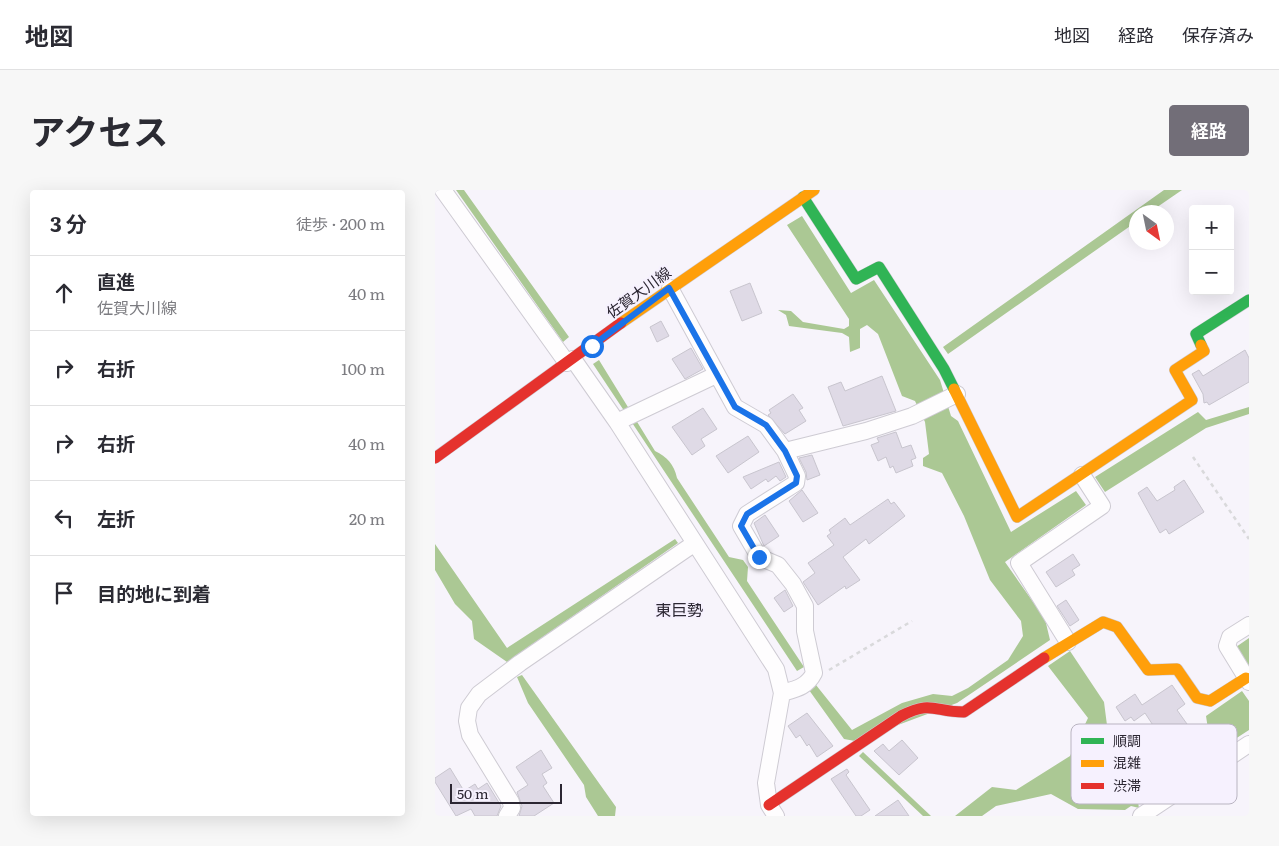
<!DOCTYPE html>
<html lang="ja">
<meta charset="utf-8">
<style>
body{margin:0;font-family:Literata,"Noto Sans JP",serif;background:#f7f7f7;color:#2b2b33}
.controls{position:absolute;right:15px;top:15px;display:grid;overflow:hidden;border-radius:5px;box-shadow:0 5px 20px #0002}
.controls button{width:45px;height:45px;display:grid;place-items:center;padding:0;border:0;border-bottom:1px solid #e1e1e2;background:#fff;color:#2b2b33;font:25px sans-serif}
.compass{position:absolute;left:694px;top:15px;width:45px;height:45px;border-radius:50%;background:#fff;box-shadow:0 5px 20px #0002;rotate:147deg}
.scale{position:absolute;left:15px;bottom:12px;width:112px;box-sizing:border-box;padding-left:5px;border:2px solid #2b2632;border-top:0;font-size:14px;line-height:18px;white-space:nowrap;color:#2b2632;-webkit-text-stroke:4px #f6f1fe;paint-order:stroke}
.stop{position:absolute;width:15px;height:15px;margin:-11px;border:4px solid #1a73e8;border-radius:50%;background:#fff}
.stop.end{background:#1a73e8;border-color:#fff;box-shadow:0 1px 5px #0008}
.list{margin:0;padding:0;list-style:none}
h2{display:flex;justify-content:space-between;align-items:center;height:65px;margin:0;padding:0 20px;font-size:21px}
h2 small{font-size:16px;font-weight:400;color:#7c7c81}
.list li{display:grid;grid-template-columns:32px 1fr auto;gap:15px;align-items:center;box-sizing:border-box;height:75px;padding:0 20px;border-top:1px solid #e1e1e2}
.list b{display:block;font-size:19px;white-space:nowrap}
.list p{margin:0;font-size:16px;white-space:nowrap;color:#7c7c81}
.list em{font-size:16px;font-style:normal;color:#7c7c81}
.icon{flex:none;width:28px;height:28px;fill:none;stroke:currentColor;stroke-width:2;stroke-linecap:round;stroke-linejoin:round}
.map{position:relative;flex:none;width:814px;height:626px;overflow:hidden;border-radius:5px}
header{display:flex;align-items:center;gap:30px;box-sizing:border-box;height:70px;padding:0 25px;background:#fff;border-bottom:1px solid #e1e1e2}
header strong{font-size:24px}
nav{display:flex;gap:28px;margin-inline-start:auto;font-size:18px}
.intro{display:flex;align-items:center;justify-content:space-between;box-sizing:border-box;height:120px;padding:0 30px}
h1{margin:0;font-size:35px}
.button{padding:12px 22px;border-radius:5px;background:#726e78;color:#fff;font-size:18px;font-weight:700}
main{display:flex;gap:30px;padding:0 30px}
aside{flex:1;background:#fff;border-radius:5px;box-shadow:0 5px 20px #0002}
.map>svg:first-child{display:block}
.water{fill:#abc894}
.building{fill:#dfdae6;stroke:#c8c5ce}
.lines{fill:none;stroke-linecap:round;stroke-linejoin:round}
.street-casing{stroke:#cecbd3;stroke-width:18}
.fast-casing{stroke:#cecbd3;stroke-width:12}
.slow-casing{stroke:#cecbd3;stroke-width:12}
.jam-casing{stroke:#cecbd3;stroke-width:12}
.path{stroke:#d9d9db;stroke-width:2.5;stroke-dasharray:4 4;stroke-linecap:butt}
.street{stroke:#fefdfe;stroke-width:16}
.fast{stroke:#30b455;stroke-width:11}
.slow{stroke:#ff9f0a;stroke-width:11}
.jam{stroke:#e5322d;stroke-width:11}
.route{stroke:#1a73e8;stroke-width:6}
.labels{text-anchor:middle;stroke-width:4;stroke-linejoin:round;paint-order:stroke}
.street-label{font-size:15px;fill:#2b2632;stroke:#f6f1fe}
.neighbourhood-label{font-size:16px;fill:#2b2632;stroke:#f6f1fe}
.key{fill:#f6f1fe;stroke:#b9b4c1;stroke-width:1}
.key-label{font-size:14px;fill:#2b2632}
</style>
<header>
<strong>地図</strong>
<nav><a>地図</a><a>経路</a><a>保存済み</a></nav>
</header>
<div class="intro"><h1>アクセス</h1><a class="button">経路</a></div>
<main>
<aside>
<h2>3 分<small>徒歩 · 200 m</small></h2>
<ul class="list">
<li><svg class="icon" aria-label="ahead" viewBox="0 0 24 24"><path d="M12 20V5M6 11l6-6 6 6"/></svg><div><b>直進</b><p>佐賀大川線</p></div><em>40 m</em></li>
<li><svg class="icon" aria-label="right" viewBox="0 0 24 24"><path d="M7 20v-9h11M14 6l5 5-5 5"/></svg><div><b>右折</b></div><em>100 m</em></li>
<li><svg class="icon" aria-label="right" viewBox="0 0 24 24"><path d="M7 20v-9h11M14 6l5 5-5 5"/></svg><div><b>右折</b></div><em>40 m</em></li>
<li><svg class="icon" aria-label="left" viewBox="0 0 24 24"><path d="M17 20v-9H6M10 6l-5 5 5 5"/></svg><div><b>左折</b></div><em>20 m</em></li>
<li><svg class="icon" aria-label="arrive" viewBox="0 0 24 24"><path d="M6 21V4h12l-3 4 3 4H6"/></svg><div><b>目的地に到着</b></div></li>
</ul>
</aside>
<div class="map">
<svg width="814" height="626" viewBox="0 0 814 626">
<rect width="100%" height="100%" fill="#f7f4fb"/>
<path class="water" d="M 21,0 L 29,0 L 134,147 L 128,152 Z
M 729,0 L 747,0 L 715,22 L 702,22 L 701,32 L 513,164 L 508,157 Z
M 367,26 L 416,103 L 439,90 L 505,190 L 516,226 L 523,231 L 576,342 L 641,301 L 651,315 L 570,372 L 610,429 L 615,450 L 522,513 L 420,551 L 409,549 L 374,500 L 381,495 L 417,540 L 467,513 L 498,504 L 517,506 L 533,498 L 573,470 L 588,446 L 586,431 L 555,390 L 529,326 L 507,283 L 488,276 L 488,268 L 494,264 L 490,232 L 480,211 L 467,206 L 443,144 L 432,135 L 425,139 L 425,158 L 415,162 L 414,147 L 407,143 L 354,136 L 351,125 L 343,120 L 356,121 L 368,132 L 409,139 L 414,136 L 414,129 L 352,35 Z
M 164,170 L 220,261 C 232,267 239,274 242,288 L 294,367 L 308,370 L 313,377 L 312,391 L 369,477 L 362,481 L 158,174 Z
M 814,217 L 814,224 L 771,238 L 670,302 L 660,287 L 763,222 L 771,230 Z
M 240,349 L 243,353 L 72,472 L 39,449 L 37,431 L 20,414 L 0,380 L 0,354 L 72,458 Z
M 814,448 L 814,477 L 801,457 Z
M 635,461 L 669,512 L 673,543 L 654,577 L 658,591 L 677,597 L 693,592 L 705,578 L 734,558 L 750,556 L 773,539 L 771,526 L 807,501 L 814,511 L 814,540 L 703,612 L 704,618 L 696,616 L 690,620 L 643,619 L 616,604 L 561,616 L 547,626 L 520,626 L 557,597 L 581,600 L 635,566 L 653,528 L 613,476 Z
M 87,485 L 181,617 L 180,626 L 163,626 L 151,607 L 149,595 L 93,513 L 82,487 Z
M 428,562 L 496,626 L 488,626 L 424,566 Z"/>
<path class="building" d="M 315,93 L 327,123 L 307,131 L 295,101 Z
M 226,131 L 234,146 L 222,152 L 215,137 Z
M 256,158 L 268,179 L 250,189 L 237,169 Z
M 810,160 L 814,168 L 814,192 L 774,215 L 772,212 L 769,213 L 768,204 L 757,184 L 764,180 L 768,186 Z
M 447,186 L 461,221 L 408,236 L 393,197 L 406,192 L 410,201 Z
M 358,204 L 368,218 L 364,220 L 371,231 L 350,244 L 333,225 L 336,223 L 334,220 Z
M 268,218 L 282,239 L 266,249 L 270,256 L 257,265 L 237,237 Z
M 461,242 L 467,258 L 476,255 L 481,268 L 476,270 L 478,276 L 461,283 L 458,276 L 455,278 L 451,267 L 443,271 L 436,255 L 444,252 L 442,248 Z
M 313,246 L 324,262 L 293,283 L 281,266 Z
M 377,265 L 385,285 L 372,290 L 371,282 L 364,268 Z
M 344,272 L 351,287 L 345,291 L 341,286 L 333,292 L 331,289 L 316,299 L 308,287 Z
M 749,290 L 769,322 L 734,344 L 731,339 L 725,343 L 703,303 L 712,297 L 722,311 L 740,300 L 739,297 Z
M 367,300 L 383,323 L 368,332 L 354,311 Z
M 453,309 L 456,314 L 459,312 L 470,326 L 434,354 L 431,349 L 408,367 L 425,390 L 411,399 L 410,396 L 383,415 L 368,392 L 380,383 L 373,373 L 399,355 L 392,346 L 396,343 L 394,340 L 410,328 L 415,335 Z
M 330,325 L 344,346 L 329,356 L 319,333 Z
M 638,364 L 645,375 L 637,380 L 640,385 L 621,397 L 611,382 Z
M 350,400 L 358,416 L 349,422 L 339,408 Z
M 631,410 L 644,430 L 635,436 L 622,416 Z
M 737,495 L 750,514 L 742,520 L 752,534 L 739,542 L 737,538 L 725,546 L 710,523 L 699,531 L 696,527 L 690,531 L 681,517 L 700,504 L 707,515 Z
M 372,523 L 398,556 L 382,567 L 374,554 L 372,556 L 365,545 L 361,548 L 353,536 Z
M 467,550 L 483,568 L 464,585 L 439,561 L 448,554 L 454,561 Z
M 106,560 L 117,578 L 107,584 L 112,593 L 108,596 L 119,613 L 99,626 L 84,626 L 87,616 L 82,602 L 93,595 L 81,577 Z
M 15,578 L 29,601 L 40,594 L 43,599 L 52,593 L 66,616 L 62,626 L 40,626 L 36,619 L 21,626 L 0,592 L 0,588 Z
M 412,579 L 414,582 L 411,585 L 435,620 L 426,626 L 421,626 L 396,589 Z
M 463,610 L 474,626 L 440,626 Z"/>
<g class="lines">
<g class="street-casing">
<path id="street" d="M 8,0 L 132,173
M 235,98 L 300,217 L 331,235 L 350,261 L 431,241 L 477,226 L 522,204
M 138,169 L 182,232 L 341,479 L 347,503 L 331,593 L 334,615 L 341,626
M 182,232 L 281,185
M 814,435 L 795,447 L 792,456 L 814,492
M 633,452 L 584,373 L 667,316 L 647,285
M 347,503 C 361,499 372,497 379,483 L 370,441 L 370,416 L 358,394 L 343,375 L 324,367 L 306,336 L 312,324 L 361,293 L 362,286 L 350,261
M 72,626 L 77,618 L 76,612 L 35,545 L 32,531 L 34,518 L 44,504 L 85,473 L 260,353
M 706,626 L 814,554"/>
</g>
<g class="fast-casing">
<path id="fast" d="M 368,7 L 421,89 L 444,77 L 509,179 L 519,199
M 766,155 L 761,144 L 814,110"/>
</g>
<g class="slow-casing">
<path id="slow" d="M 186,133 L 379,0
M 519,199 L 582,327 L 757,210 L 740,180 L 769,161 L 766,155
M 609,468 L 668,432 L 682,437 L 713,480 L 742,479 L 762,508 L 775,511 L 811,488"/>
</g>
<g class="jam-casing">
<path id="jam" d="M 0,268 L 186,133
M 334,615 L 466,526 C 497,510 499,522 529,522 L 609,468"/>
</g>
<path class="path" d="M 758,267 L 814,349
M 394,480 L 477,431"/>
<use href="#street" class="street"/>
<use href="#fast" class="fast"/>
<use href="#slow" class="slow"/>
<use href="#jam" class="jam"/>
</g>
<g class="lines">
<path class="route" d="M 157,156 L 234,98 L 300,217 L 331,235 L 350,261 L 362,286 L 361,293 L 312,324 L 306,336 L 324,367"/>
</g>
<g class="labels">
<g class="street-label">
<text transform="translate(204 103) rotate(-36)" y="5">佐賀大川線</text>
</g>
<g class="neighbourhood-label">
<text x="244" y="426">東巨勢</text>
</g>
</g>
<rect x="636" y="534" width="166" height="80" rx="8" class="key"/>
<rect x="646" y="548" width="23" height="6" fill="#30b455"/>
<rect x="646" y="570" width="23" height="7" fill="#ff9f0a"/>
<rect x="646" y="593" width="23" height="6" fill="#e5322d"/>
<g class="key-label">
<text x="678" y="556">順調</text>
<text x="678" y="578">混雑</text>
<text x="678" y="601">渋滞</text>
</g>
</svg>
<div class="controls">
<button>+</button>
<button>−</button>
</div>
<svg class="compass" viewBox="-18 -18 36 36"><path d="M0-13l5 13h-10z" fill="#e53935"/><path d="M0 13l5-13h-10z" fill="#7c7c81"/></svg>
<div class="scale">50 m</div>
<div class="stop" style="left:157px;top:156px"></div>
<div class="stop end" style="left:324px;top:367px"></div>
</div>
</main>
